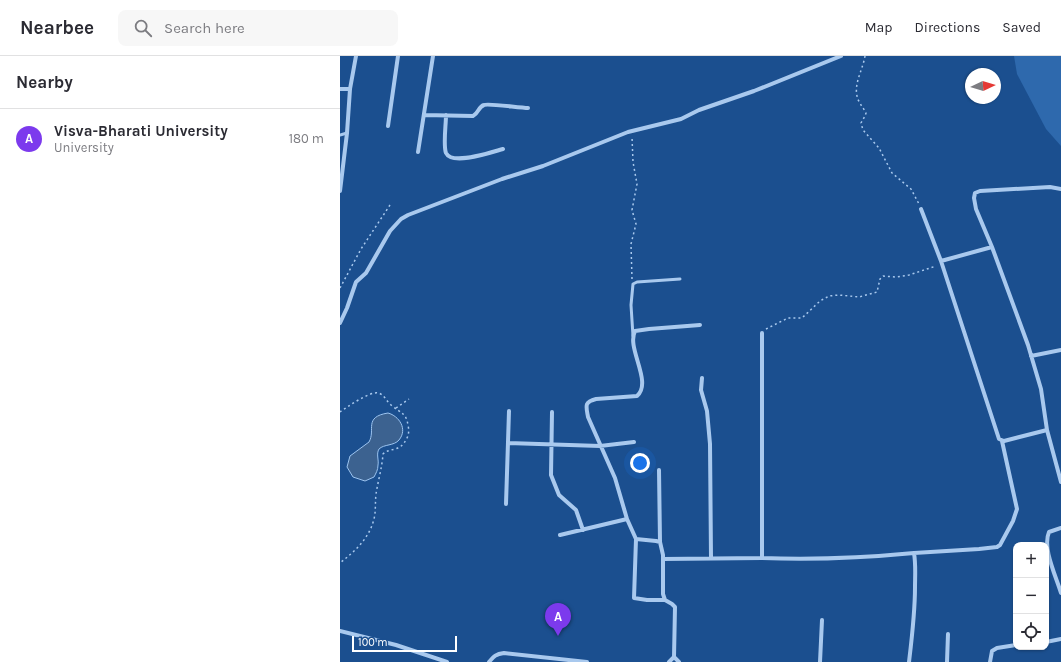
<!DOCTYPE html>
<meta charset="utf-8">
<style>
body{margin:0;font-family:Karla,sans-serif;background:#f7f7f7;color:#2b2b33}
.controls{position:absolute;right:12px;bottom:12px;display:grid;overflow:hidden;border-radius:8px;box-shadow:0 1px 3px #0004}
.controls button{width:36px;height:36px;display:grid;place-items:center;padding:0;border:0;border-bottom:1px solid #e1e1e2;background:#fff;color:#2b2b33;font:20px sans-serif}
.compass{position:absolute;left:625px;top:12px;width:36px;height:36px;border-radius:50%;background:#fff;box-shadow:0 1px 3px #0004;rotate:86deg}
.scale{position:absolute;left:12px;bottom:10px;width:105px;box-sizing:border-box;padding-left:4px;border:2px solid #fff;border-top:0;font-size:11px;line-height:14px;white-space:nowrap;color:#fff;-webkit-text-stroke:3px #1b4f8f;paint-order:stroke}
.you{position:absolute;left:300px;top:407px;width:14px;height:14px;margin:-10px;border:3px solid #fff;border-radius:50%;background:#1a73e8;box-shadow:0 0 0 6px #1a73e833}
.badge{display:grid;place-items:center;width:26px;height:26px;border-radius:50%;background:#7c3aed;color:#fff;font-size:13px;font-weight:700}
.pin{position:absolute;translate:-50% -33px;filter:drop-shadow(0 1px 2px #0008)}
.pin::after{content:'';position:absolute;top:21px;width:14px;height:12px;background:inherit;clip-path:polygon(0 0,100% 0,50% 100%)}
.list{margin:0;padding:0;list-style:none}
h2{display:flex;justify-content:space-between;align-items:center;height:52px;margin:0;padding:0 16px;font-size:17px}
h2 small{font-size:13px;font-weight:400;color:#7c7c81}
.list li{display:grid;grid-template-columns:26px 1fr auto;gap:12px;align-items:center;box-sizing:border-box;height:60px;padding:0 16px;border-top:1px solid #e1e1e2}
.list b{display:block;font-size:15px;white-space:nowrap}
.list p{margin:0;font-size:13px;white-space:nowrap;color:#7c7c81}
.list em{font-size:13px;font-style:normal;color:#7c7c81}
.icon{flex:none;width:22px;height:22px;fill:none;stroke:currentColor;stroke-width:2;stroke-linecap:round;stroke-linejoin:round}
.map{position:relative;flex:none;width:721px;height:606px;overflow:hidden}
header{display:flex;align-items:center;gap:24px;box-sizing:border-box;height:56px;padding:0 20px;background:#fff;border-bottom:1px solid #e1e1e2}
header strong{font-size:19px}
nav{display:flex;gap:22px;margin-inline-start:auto;font-size:14px}
.search{width:280px;height:36px;background:#f7f7f7;display:flex;align-items:center;gap:10px;box-sizing:border-box;padding:0 14px;border-radius:8px;color:#7c7c81;font-size:15px}
main{display:flex}
aside{flex:1;background:#fff}
.map>svg:first-child{display:block}
.green{fill:#2e69ad}
.water{fill:#3c6290;stroke:#9cc4f0}
.lines{fill:none;stroke-linecap:round;stroke-linejoin:round}
.path{stroke:#a9c9ee;stroke-width:1.5;stroke-dasharray:2 3;stroke-linecap:butt}
.lane{stroke:#a9c9ee;stroke-width:3}
.street{stroke:#a9c9ee;stroke-width:4}
</style>
<header>
<strong>Nearbee</strong>
<div class="search"><svg class="icon" aria-label="search" viewBox="0 0 24 24"><circle cx="10" cy="10" r="6"/><path d="M15 15l6 6"/></svg>Search here</div>
<nav><a>Map</a><a>Directions</a><a>Saved</a></nav>
</header>
<main>
<aside>
<h2>Nearby<small></small></h2>
<ul class="list">
<li><span class="badge">A</span><div><b>Visva-Bharati University</b><p>University</p></div><em>180 m</em></li>
</ul>
</aside>
<div class="map">
<svg width="721" height="606" viewBox="0 0 721 606">
<rect width="100%" height="100%" fill="#1b4f8f"/>
<path class="green" d="M 674,0 L 721,0 L 721,90 L 706,73 L 677,18 Z"/>
<path class="water" d="M 48,357 C 59,360 68,373 59,384 C 54,390 44,388 39,393 C 36,398 39,404 38,409 C 38,414 36,417 34,421 L 25,425 L 13,421 L 7,411 L 10,400 L 29,386 C 36,374 23,361 48,357 Z"/>
<g class="lines">
<path class="path" d="M 525,0 C 523,13 514,27 517,40 C 518,46 523,51 526,57 L 525,60 L 521,67 L 523,74 L 539,92 L 552,117 L 571,133 L 579,148
M 292,223 L 291,188 L 296,168 L 292,154 L 297,128 L 293,106 L 292,81
M 0,232 L 21,193 L 50,149
M 426,273 L 448,262 L 462,262 L 480,245 L 489,240 L 499,239 L 519,241 L 537,236 L 540,223 L 543,220 L 556,221 L 569,219 L 596,210
M 56,352 L 69,343
M 0,356 C 7,351 30,335 38,337 C 44,338 47,346 51,349 C 60,357 66,356 68,369 C 69,374 69,378 67,382 C 60,397 50,391 43,398 C 42,412 38,425 36,438 C 35,447 36,455 34,463 C 29,483 15,495 0,507"/>
<path class="lane" d="M 0,79 L 7,77
M 293,280 L 291,249 L 293,228 L 297,226 L 340,223"/>
<path class="street" d="M 0,33 L 10,33
M 84,59 L 133,60 C 139,57 138,51 144,49 C 148,47 180,52 188,52
M 106,59 C 106,69 103,89 106,97 C 112,110 152,96 163,93
M 48,70 L 58,0
M 78,96 L 93,0
M 721,133 L 710,131 L 640,135 L 635,137 L 634,142 L 636,153 L 652,191 L 688,289 L 701,333 L 707,374 L 721,426
M 0,135 L 7,77 L 10,33 L 16,0
M 581,153 L 601,205 L 659,383 L 664,385 L 707,374
M 601,205 L 652,191
M 0,267 L 7,252 L 16,226 L 26,217 L 50,175 L 61,163 L 68,159 L 162,123 L 203,110 L 288,76 L 341,63 L 359,54 L 414,35 L 501,0
M 691,300 L 721,294
M 362,322 L 361,334 L 367,355 L 370,388 L 371,502
M 212,356 L 211,419 L 219,439 L 236,454 L 243,474
M 168,387 L 260,390 L 294,386
M 319,414 L 320,486
M 166,448 L 169,355
M 721,472 L 709,476 C 702,492 716,520 721,537
M 220,479 L 287,463
M 296,483 L 294,542 L 307,544 L 325,544
M 574,497 L 639,493 L 657,491 L 660,489 L 673,465 L 677,453 L 662,385
M 422,502 C 473,504 522,502 574,497 C 576,509 575,520 575,531 C 575,557 572,581 569,606
M 323,503 L 422,502 L 422,277
M 0,575 L 56,589 L 107,606
M 706,586 L 721,583
M 149,606 C 154,600 156,598 164,597 L 247,606
M 329,606 L 334,601
M 339,606 L 334,601 L 335,551 L 332,548 L 325,544 L 323,538 L 323,499 L 320,486 L 316,485 L 296,483 L 287,463 L 275,422 L 248,361 C 246,350 244,346 256,343 L 297,340 C 313,326 286,292 295,275 L 309,273 L 360,269
M 480,606 L 482,564
M 607,606 L 608,578
M 650,606 L 652,595 L 657,592 L 676,589"/>
</g>
</svg>
<div class="controls">
<button>+</button>
<button>−</button>
<button><svg class="icon" aria-label="locate" viewBox="0 0 24 24"><circle cx="12" cy="12" r="6"/><path d="M12 2v4M12 18v4M2 12h4M18 12h4"/></svg></button>
</div>
<svg class="compass" viewBox="-18 -18 36 36"><path d="M0-13l5 13h-10z" fill="#e53935"/><path d="M0 13l5-13h-10z" fill="#7c7c81"/></svg>
<div class="scale">100 m</div>
<div class="you"></div>
<div class="pin badge" style="left:218px;top:580px">A</div>
</div>
</main>
